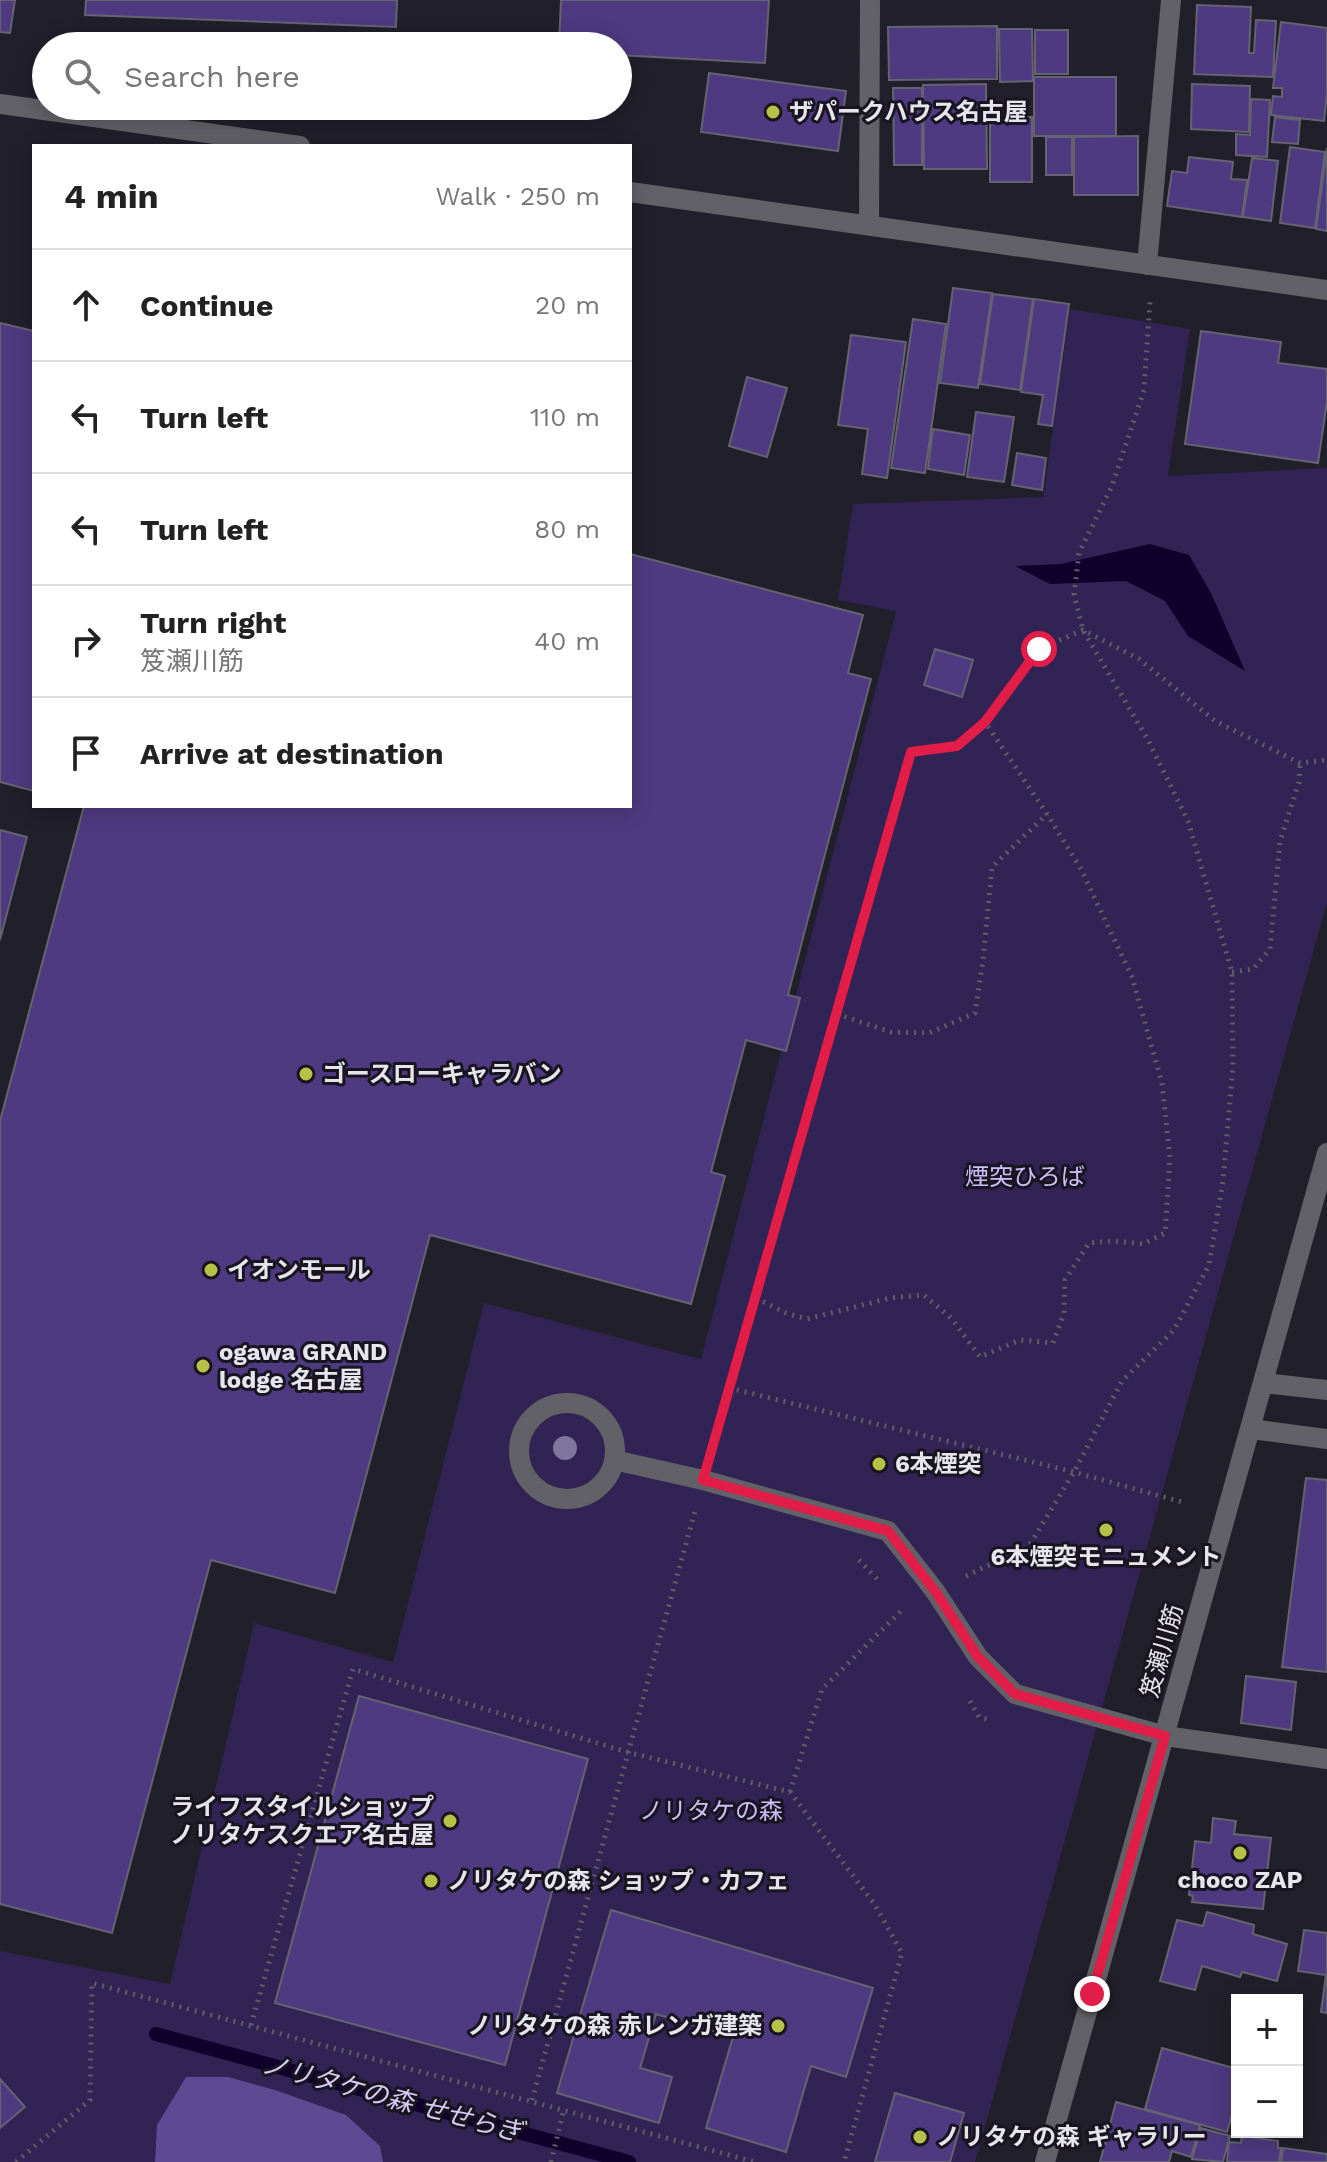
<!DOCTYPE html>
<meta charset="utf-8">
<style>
body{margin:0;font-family:"Work Sans","Noto Sans JP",sans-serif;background:#f6f6f6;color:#222}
.controls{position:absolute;right:24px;bottom:24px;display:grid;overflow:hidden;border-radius:0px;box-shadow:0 4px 20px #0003}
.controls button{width:72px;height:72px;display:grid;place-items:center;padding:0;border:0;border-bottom:2px solid #e0e0e0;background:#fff;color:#222;font:40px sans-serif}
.stop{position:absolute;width:24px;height:24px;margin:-18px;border:6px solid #e11d48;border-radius:50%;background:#fff}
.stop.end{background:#e11d48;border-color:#fff;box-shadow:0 2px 8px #0008}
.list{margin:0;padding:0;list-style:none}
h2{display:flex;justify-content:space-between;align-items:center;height:104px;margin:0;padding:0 32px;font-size:34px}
h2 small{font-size:26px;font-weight:400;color:#767676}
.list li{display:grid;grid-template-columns:52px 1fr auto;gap:24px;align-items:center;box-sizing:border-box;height:112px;padding:0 32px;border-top:2px solid #e0e0e0}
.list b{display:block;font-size:30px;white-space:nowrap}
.list p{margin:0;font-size:26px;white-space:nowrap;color:#767676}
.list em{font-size:26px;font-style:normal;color:#767676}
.icon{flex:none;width:44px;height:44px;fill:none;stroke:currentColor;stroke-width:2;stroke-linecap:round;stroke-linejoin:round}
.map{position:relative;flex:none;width:1327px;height:2162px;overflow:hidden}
.search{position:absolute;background:#fff;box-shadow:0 4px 20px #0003;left:32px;top:32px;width:600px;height:88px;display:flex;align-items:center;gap:20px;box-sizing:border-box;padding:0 28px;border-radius:44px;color:#767676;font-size:30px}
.panel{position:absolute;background:#fff;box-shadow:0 4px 20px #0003;left:32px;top:144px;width:600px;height:664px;border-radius:0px}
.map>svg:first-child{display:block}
.green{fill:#312354}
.forest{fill:#5d4a92}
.water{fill:#0f002b}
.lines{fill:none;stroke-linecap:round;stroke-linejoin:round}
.stream{stroke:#0f002b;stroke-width:14}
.building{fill:#4e3a80;stroke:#666371;stroke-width:2}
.path{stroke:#5f5d67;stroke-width:5;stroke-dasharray:2 6;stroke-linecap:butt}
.minor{stroke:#626167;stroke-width:20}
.tree{fill:#7e769e}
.route{stroke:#e11d48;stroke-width:10}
.poi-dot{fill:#b7c148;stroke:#181520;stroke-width:3}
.labels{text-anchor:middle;stroke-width:6;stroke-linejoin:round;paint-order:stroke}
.poi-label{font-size:24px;font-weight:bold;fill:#e6e5ed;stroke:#181520;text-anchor:start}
.park-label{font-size:24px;fill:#cbbefc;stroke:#181520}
.street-label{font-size:24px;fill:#e6e5ed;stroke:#181520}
.water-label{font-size:26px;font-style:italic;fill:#d5cdf7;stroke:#181520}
</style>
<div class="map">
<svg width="1327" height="2162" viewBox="0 0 1327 2162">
<rect width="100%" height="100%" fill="#211f2a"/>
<path class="green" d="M 1070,309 L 1190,329 L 1168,476 L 1327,468 L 1327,903 L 975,2162 L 0,2162 L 0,1951 L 170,1984 L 254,1623 L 393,1662 L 484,1303 L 701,1359 L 896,611 L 838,600 L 853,504 L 1043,497 Z"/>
<path class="forest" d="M 186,2077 L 228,2077 L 275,2090 L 346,2115 L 380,2146 L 383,2162 L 155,2162 L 157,2125 Z"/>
<path class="water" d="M 1150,544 L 1189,555 L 1211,593 L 1245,671 L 1188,636 L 1165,601 L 1126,581 L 1050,584 L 1015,566 L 1061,564 Z"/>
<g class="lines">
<path class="stream" d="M 156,2034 L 629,2162"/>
</g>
<path class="building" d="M 0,0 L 15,0 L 10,33 L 0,32 Z
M 86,0 L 397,0 L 396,27 L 85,15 Z
M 561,0 L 769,0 L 765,63 L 618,55 L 618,46 L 559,46 Z
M 1197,5 L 1251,7 L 1249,53 L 1254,53 L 1256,20 L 1276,21 L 1273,77 L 1194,74 Z
M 1281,22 L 1327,28 L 1327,93 L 1324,121 L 1271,115 L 1273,96 L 1282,97 L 1282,88 L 1273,88 Z
M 997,26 L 997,79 L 889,80 L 888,27 Z
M 999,29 L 1032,29 L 1033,81 L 1000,82 Z
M 1035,30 L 1068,30 L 1068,74 L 1035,74 Z
M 709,73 L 846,91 L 838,151 L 701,132 Z
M 1034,77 L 1116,77 L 1116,136 L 1034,136 Z
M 986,84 L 987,169 L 924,169 L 923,85 Z
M 1192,84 L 1250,86 L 1249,132 L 1191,129 Z
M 893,88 L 922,88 L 922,165 L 894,165 Z
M 1251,99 L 1270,100 L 1267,157 L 1236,155 L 1236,134 L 1250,135 Z
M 990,117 L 1032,117 L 1032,182 L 990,182 Z
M 1275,117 L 1300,120 L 1298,144 L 1272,142 Z
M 1138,136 L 1138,195 L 1074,195 L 1074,137 Z
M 1046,137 L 1072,137 L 1072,175 L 1046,175 Z
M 1290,147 L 1325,152 L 1315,228 L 1280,223 Z
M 1327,148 L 1327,231 L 1316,229 Z
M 1189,157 L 1233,162 L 1231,179 L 1247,180 L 1242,217 L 1167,206 L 1172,171 L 1187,173 Z
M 1252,158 L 1278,161 L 1271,221 L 1243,217 Z
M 953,288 L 992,293 L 978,388 L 940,383 Z
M 993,294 L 1033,299 L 1020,390 L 980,384 Z
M 1034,299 L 1069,304 L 1052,426 L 1038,424 L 1043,395 L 1021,392 Z
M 913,319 L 946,324 L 925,473 L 891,468 Z
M 0,323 L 34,331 L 34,791 L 0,782 Z
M 1201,331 L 1281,342 L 1278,363 L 1327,369 L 1327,401 L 1318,463 L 1185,444 Z
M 851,335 L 906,342 L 887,478 L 862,474 L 868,429 L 838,425 Z
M 747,377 L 787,388 L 767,457 L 729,446 Z
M 976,412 L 1014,417 L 1004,482 L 967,477 Z
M 933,429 L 970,435 L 964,475 L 928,469 Z
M 1017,453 L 1046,458 L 1042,490 L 1012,485 Z
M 630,554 L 863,615 L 848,673 L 871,679 L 788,995 L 800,998 L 786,1051 L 746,1040 L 711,1172 L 725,1176 L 691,1304 L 430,1235 L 335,1593 L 211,1560 L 112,1933 L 0,1904 L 0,1121 L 84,806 L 630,806 Z
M 935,649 L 973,660 L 962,697 L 924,685 Z
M 0,830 L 27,837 L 0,940 Z
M 1306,1478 L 1327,1480 L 1327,1672 L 1282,1667 Z
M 1246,1676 L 1296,1682 L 1291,1730 L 1241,1723 Z
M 359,1696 L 588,1759 L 505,2065 L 275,2003 Z
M 1213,1818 L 1236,1821 L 1234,1834 L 1271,1838 L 1263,1909 L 1192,1902 L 1193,1896 L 1189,1895 L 1195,1841 L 1211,1843 Z
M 611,1910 L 873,1988 L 846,2077 L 811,2066 L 786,2152 L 706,2128 L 733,2037 L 656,2014 L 640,2068 L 672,2077 L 659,2123 L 557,2093 Z
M 1207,1912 L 1254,1925 L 1253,1934 L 1287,1944 L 1277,1981 L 1242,1972 L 1240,1977 L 1202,1966 L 1195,1990 L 1160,1981 L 1177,1920 L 1203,1926 Z
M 1304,1930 L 1327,1933 L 1327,2013 L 1321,2012 L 1326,1975 L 1298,1971 Z
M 1162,2048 L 1237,2069 L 1237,2097 L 1227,2132 L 1145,2109 Z
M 0,2079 L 25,2107 L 0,2128 Z
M 895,2093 L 964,2113 L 950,2162 L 875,2162 Z
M 1116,2102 L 1200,2125 L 1191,2157 L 1172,2151 L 1169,2162 L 1100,2162 Z
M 1201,2128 L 1230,2136 L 1223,2162 L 1192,2159 Z
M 1242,2136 L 1278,2141 L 1278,2148 L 1281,2148 L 1279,2162 L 1227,2162 L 1229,2142 L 1241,2143 Z
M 1283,2148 L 1327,2154 L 1327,2162 L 1281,2162 Z"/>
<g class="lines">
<path class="path" d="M 1232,972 L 1253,969 L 1270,949 L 1280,841 L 1299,782 L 1300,763
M 837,1014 L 891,1032 L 929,1033 L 975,1013 L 983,960 L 992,867 L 1047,814
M 756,1298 L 786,1313 L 807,1319 L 890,1298 L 924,1295 L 952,1319 L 980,1357 L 1020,1340 L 1053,1343 L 1064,1313 L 1065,1280 L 1089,1243 L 1114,1241 L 1143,1244 L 1165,1233 L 1170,1158 L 1162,1083 L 1132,977 L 1081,869 L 1047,814 L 985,722
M 729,1388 L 1074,1472 L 1182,1502
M 712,1448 L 911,752 L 957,746 L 985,722 L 1039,649 L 1083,630 L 1139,659 L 1215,721 L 1300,763 L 1327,760
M 859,1560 L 877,1579
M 966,1576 L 1029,1546 L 1074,1472 L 1122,1381 L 1174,1330 L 1209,1265 L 1223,1181 L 1233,1066 L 1232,972 L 1188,821 L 1148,740 L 1083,630 L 1074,595 L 1079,553 L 1112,486 L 1144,390 L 1150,301
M 970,1701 L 979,1717 L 990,1720
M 790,1792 L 822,1689 L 904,1608
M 251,2025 L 353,1669 L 627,1752 L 790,1792 L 875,1905 L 902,1953 L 844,2162
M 532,2100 L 695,1511
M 16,2162 L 90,2100 L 92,1983 L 755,2162
M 551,2162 L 564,2109"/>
<path class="minor" d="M 0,104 L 300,146
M 630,192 L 1327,290
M 869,226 L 870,0
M 1147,265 L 1171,0
M 1264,1383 L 1327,1390
M519 1451a48 48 0 1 1 96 0a48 48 0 1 1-96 0Z
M 1251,1429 L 1327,1439
M 614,1460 L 703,1480 L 888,1531 L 935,1591 L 978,1657 L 1015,1694 L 1165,1736 L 1327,1759
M 1045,2162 L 1327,1153"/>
</g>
<circle class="tree" cx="565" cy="1448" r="12"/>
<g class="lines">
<path class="route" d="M 1039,649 L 985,722 L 957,746 L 911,752 L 703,1480 L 888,1531 L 935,1591 L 978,1657 L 1015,1694 L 1165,1736 L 1092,1994"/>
</g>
<g class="poi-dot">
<circle cx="773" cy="112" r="8"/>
<circle cx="306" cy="1074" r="8"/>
<circle cx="211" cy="1270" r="8"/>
<circle cx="203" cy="1366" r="8"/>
<circle cx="879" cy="1464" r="8"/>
<circle cx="1106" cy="1530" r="8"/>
<circle cx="450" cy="1821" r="8"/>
<circle cx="1240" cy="1853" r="8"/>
<circle cx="431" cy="1881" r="8"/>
<circle cx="778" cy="2026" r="8"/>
<circle cx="920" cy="2137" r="8"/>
</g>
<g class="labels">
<g class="poi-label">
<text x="789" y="120">ザパークハウス名古屋</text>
<text x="322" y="1082">ゴースローキャラバン</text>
<text x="227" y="1278">イオンモール</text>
<text x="219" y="1360">ogawa GRAND<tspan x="219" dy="28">lodge 名古屋</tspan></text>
<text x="895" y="1472">6本煙突</text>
<text x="1106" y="1565" text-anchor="middle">6本煙突モニュメント</text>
<text x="434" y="1815" text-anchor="end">ライフスタイルショップ<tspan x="434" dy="28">ノリタケスクエア名古屋</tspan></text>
<text x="1240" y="1888" text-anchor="middle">choco ZAP</text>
<text x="447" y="1889">ノリタケの森 ショップ・カフェ</text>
<text x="762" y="2034" text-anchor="end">ノリタケの森 赤レンガ建築</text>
<text x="936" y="2145">ノリタケの森 ギャラリー</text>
</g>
<g class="park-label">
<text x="1025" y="1185">煙突ひろば</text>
<text x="711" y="1819">ノリタケの森</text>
</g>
<g class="street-label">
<text transform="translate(1162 1651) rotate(-74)" y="8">笈瀬川筋</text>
</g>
<g class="water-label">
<text transform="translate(392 2098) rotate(15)" y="9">ノリタケの森 せせらぎ</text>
</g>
</g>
</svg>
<div class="controls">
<button>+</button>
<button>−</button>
</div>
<div class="stop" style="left:1039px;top:649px"></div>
<div class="stop end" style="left:1092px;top:1994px"></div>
<div class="search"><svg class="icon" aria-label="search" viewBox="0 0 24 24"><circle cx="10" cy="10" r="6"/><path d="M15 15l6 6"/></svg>Search here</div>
<section class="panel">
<h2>4 min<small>Walk · 250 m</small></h2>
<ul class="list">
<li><svg class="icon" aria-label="ahead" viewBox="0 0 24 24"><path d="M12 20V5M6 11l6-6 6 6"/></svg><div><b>Continue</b></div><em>20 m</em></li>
<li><svg class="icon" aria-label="left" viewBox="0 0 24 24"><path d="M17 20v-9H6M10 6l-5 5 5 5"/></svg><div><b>Turn left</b></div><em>110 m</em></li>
<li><svg class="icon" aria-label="left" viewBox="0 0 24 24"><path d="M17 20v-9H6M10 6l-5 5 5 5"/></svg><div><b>Turn left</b></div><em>80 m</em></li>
<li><svg class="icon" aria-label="right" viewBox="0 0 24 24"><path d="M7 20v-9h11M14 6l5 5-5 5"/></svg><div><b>Turn right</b><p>笈瀬川筋</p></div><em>40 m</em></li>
<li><svg class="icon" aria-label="arrive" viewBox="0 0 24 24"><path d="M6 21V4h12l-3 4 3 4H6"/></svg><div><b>Arrive at destination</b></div></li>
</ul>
</section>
</div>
